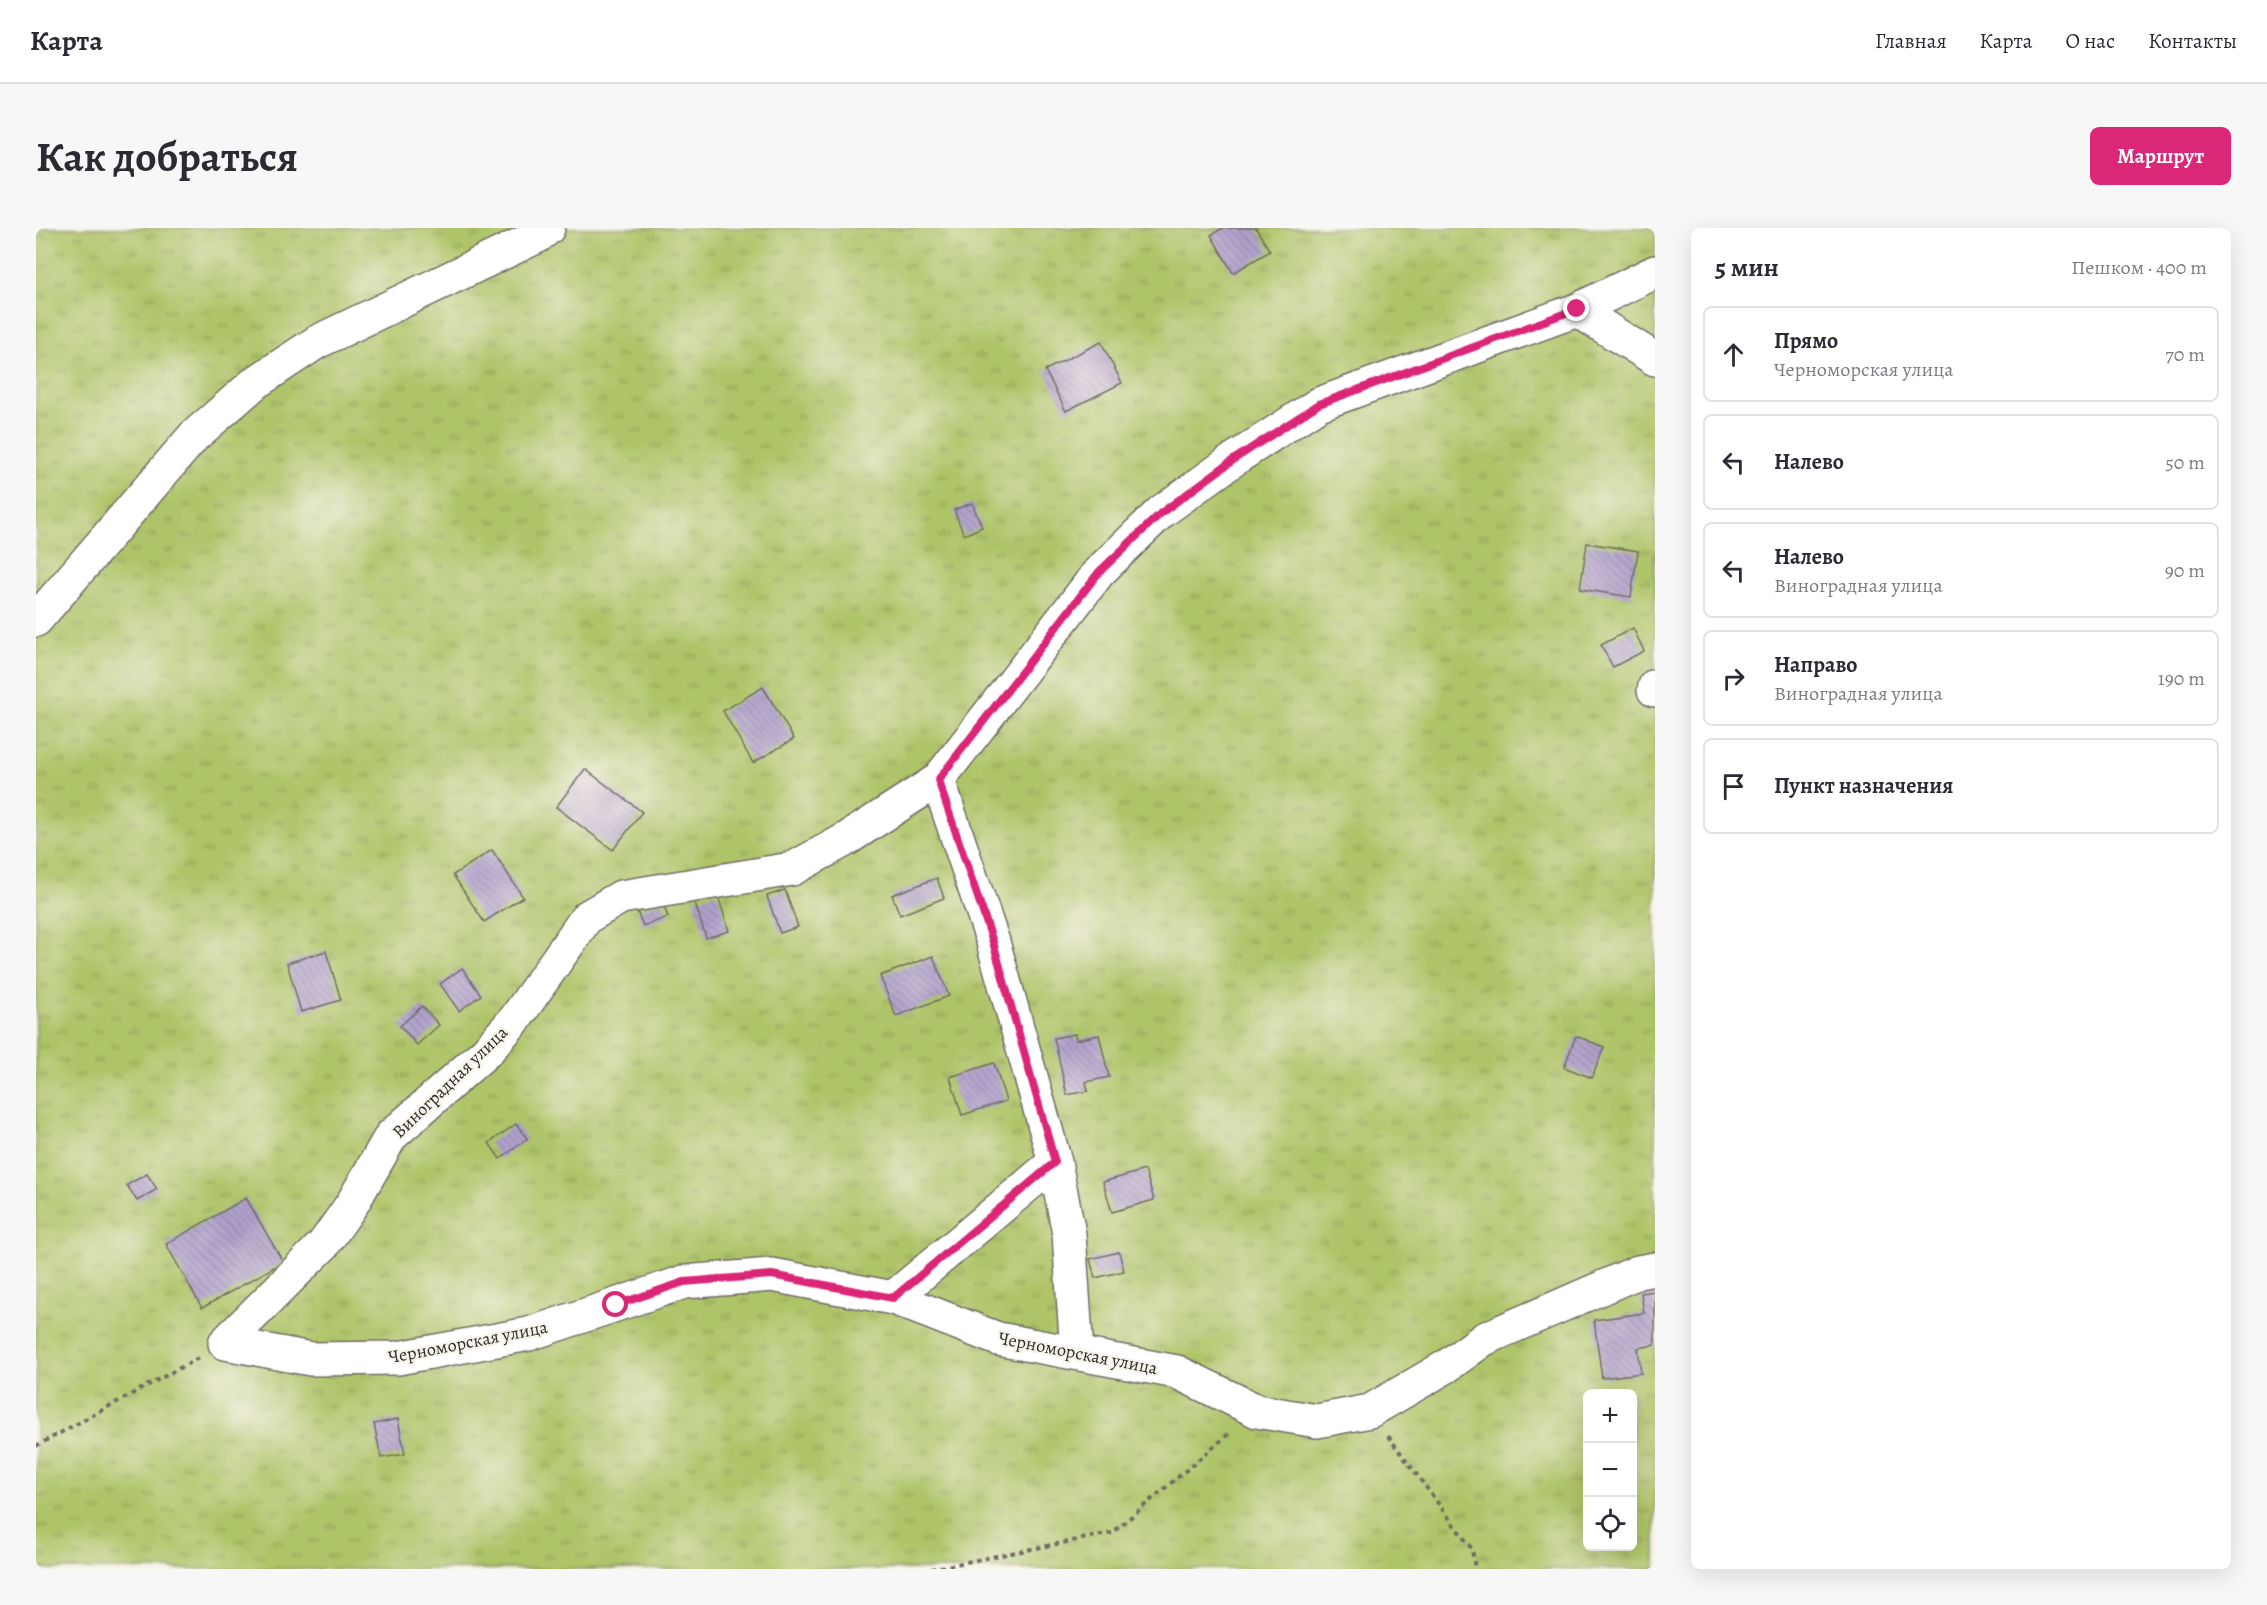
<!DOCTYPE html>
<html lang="ru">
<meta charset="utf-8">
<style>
body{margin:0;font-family:Alegreya,serif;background:#f7f7f7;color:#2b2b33}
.controls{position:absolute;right:18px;bottom:18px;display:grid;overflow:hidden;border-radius:9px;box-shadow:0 6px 24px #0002}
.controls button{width:54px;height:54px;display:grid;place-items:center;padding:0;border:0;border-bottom:2px solid #e1e1e2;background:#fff;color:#2b2b33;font:30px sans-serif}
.stop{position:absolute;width:18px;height:18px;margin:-14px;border:4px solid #db2777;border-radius:50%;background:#fff}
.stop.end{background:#db2777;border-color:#fff;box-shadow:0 2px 6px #0008}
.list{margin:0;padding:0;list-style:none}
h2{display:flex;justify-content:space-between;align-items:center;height:78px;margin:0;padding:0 24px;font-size:26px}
h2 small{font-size:20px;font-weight:400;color:#7c7c81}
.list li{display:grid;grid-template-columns:39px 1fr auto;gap:18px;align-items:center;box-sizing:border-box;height:96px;margin:0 12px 12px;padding:0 12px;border:2px solid #e1e1e2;border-radius:9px}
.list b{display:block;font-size:22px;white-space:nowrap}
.list p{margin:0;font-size:20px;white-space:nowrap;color:#7c7c81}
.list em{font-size:20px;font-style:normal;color:#7c7c81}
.icon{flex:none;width:33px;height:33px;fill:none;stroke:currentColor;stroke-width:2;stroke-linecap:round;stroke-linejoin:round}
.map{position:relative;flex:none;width:1619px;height:1341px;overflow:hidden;border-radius:9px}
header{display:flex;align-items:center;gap:36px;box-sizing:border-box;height:84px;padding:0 30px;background:#fff;border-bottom:2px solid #e1e1e2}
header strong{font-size:28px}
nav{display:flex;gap:33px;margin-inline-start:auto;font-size:21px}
.intro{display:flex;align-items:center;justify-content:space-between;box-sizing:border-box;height:144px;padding:0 36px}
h1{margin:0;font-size:42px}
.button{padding:15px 27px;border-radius:9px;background:#db2777;color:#fff;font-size:21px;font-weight:700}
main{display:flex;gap:36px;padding:0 36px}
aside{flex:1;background:#fff;border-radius:9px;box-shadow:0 6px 24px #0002}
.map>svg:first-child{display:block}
.park{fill:url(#park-tufts);stroke:#6c784a;stroke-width:1.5;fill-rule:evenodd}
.building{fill:url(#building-back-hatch)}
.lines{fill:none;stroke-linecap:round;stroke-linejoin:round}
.minor-casing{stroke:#716d66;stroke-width:36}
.path{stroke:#716d66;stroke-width:4;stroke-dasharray:4.5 4.5;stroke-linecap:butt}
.minor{stroke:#fff;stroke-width:33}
.route{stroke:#db2777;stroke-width:8}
.labels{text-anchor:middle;stroke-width:4.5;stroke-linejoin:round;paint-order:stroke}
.street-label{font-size:18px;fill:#2b2b2b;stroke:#f7f3e8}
</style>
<header>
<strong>Карта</strong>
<nav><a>Главная</a><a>Карта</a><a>О нас</a><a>Контакты</a></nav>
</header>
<div class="intro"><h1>Как добраться</h1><a class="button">Маршрут</a></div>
<main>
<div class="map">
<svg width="1619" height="1341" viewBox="0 0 1619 1341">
<defs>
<pattern id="park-tufts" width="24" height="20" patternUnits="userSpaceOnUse" patternTransform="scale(1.5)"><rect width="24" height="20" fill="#aec468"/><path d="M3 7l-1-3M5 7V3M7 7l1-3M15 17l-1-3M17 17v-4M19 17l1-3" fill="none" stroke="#8e9f56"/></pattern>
<pattern id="building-back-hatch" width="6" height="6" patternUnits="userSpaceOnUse" patternTransform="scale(1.5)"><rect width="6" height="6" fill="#b1a1cc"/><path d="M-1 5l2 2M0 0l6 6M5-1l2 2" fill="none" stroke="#9083a6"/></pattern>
</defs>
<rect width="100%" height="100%" fill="#f7f3e8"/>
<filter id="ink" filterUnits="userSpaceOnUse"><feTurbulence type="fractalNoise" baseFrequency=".0167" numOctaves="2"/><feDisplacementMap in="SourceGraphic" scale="12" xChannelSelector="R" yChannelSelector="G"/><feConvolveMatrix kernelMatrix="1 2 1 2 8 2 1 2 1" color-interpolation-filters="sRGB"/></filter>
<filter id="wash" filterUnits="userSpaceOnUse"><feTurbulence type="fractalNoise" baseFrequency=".008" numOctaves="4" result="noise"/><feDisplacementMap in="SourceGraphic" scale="24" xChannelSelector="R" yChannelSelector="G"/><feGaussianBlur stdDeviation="1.35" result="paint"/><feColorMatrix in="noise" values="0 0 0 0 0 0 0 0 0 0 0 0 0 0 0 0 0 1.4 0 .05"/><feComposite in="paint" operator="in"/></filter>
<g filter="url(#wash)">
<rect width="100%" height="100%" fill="#f4e8d3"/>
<path class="park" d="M 0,0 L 1619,0 L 1619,1341 L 0,1341 ZM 1552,1166 L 1596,1166 L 1596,1318 L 1552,1318 Z"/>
<g id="blocks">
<path class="building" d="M 1187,0 L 1220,0 L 1234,23 L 1197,45 L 1175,7 Z
M 1065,114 L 1086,155 L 1030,183 L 1009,142 Z
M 936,275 L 946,299 L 928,307 L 918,282 Z
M 1551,315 L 1602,323 L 1595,369 L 1544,361 Z
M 1597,400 L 1608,423 L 1577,439 L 1565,417 Z
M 727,459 L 758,511 L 717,535 L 687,483 Z
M 549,541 L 606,584 L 577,622 L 520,579 Z
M 456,622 L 487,669 L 448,694 L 417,647 Z
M 901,650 L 908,670 L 864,687 L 856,667 Z
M 749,662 L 762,699 L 744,705 L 731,668 Z
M 681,665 L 693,703 L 670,710 L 658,672 Z
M 626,673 L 632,689 L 607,698 L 601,683 Z
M 290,723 L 305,772 L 265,784 L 251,735 Z
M 897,728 L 913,768 L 860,788 L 844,748 Z
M 426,740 L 445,767 L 423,783 L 404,756 Z
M 386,778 L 403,797 L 381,817 L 364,798 Z
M 1039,806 L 1040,812 L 1063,807 L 1073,849 L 1050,854 L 1052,863 L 1031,867 L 1018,810 Z
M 1540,808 L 1568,819 L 1556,850 L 1528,839 Z
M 958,835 L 970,873 L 926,887 L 914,849 Z
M 480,896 L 491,911 L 464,931 L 453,915 Z
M 1109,942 L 1118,972 L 1076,984 L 1067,954 Z
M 111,946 L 121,961 L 101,973 L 91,957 Z
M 210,970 L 247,1034 L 166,1080 L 130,1016 Z
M 1083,1024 L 1088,1043 L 1059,1050 L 1054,1031 Z
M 1619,1063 L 1619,1117 L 1602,1120 L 1605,1145 L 1566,1150 L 1558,1092 L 1608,1085 L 1605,1065 Z
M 362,1191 L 369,1226 L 345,1230 L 338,1196 Z"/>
</g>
</g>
<g filter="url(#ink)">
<use href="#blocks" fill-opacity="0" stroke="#716d66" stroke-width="1.5"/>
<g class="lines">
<g class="minor-casing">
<path id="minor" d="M 1541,82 L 1619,44
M 0,392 L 158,208 L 219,155 L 281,114 L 502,8 L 512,0
M 1618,462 L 1619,458
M 902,552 L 957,714 L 1019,934 L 1033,1006 L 1041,1125
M 857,1070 L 1019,934
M 189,1115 L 288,1016 L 316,976 L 355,908 L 451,823 L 480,790 L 551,689 L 585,669 L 756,641 L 809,612 L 902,552 L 1063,344 L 1125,284 L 1200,230 L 1283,176 L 1541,82 L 1619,131
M 189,1115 L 275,1131 L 362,1130 L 493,1106 L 648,1054 L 736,1047 L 857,1070 L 962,1111 L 1141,1144 L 1221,1183 L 1281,1193 L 1334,1183 L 1411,1138 L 1448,1111 L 1602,1044 L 1619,1041"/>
</g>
<path class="path" d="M 1352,1208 L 1436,1321 L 1439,1341
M 0,1218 L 164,1129
M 895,1341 L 1076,1305 L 1194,1205"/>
<use href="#minor" class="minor"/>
</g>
</g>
<g class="lines" filter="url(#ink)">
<path class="route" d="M 580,1077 L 648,1054 L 736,1047 L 857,1070 L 1019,934 L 957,714 L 902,552 L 1063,344 L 1125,285 L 1200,230 L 1283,176 L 1541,81"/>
</g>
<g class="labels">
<g class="street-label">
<text transform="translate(414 854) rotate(-44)" y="6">Виноградная улица</text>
<text transform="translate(432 1114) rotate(-11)" y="6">Черноморская улица</text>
<text transform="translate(1042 1125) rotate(11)" y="6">Черноморская улица</text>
</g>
</g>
</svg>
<div class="controls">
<button>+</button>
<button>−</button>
<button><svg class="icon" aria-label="locate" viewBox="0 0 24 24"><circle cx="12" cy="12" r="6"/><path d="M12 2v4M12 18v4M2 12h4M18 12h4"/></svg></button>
</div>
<div class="stop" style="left:580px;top:1077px"></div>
<div class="stop end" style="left:1541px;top:81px"></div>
</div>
<aside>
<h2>5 мин<small>Пешком · 400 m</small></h2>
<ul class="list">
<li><svg class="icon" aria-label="ahead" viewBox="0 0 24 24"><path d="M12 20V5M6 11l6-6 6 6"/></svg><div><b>Прямо</b><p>Черноморская улица</p></div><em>70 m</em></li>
<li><svg class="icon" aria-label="left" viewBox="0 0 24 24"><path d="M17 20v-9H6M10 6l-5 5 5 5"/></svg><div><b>Налево</b></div><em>50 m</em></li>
<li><svg class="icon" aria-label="left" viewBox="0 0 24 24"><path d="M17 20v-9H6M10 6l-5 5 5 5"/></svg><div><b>Налево</b><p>Виноградная улица</p></div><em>90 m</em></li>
<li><svg class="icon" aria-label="right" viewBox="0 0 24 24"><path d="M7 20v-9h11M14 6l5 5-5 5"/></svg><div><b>Направо</b><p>Виноградная улица</p></div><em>190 m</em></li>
<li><svg class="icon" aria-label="arrive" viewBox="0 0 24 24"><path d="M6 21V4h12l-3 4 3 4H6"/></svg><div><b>Пункт назначения</b></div></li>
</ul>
</aside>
</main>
